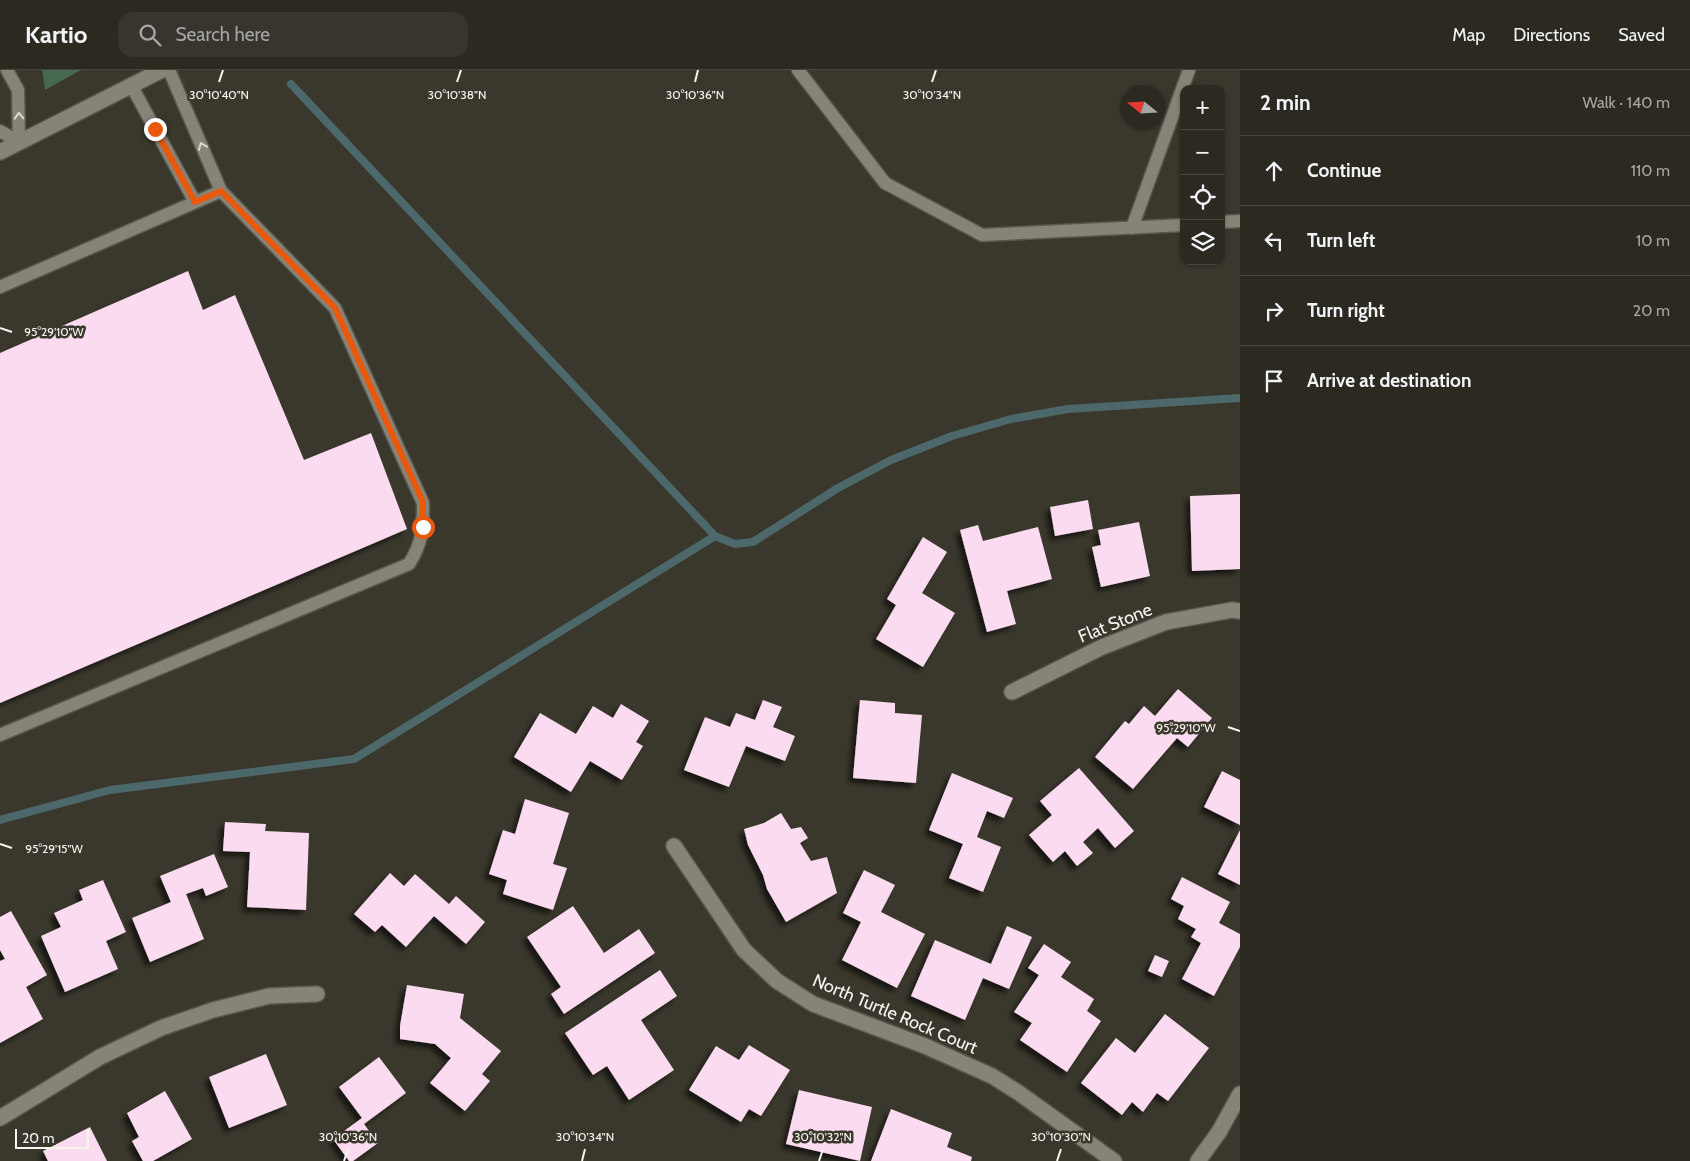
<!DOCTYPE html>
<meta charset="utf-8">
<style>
body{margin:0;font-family:Cabin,sans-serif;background:#38352e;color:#f1f3f6}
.controls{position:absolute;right:15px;top:15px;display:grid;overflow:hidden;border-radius:10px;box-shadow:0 1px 4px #0004}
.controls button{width:45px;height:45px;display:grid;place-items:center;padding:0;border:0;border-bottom:1px solid #48453f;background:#2c2921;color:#f1f3f6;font:25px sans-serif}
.compass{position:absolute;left:1120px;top:15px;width:45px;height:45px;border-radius:50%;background:#2c2921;box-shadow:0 1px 4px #0004;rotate:288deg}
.scale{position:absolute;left:15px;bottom:12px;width:74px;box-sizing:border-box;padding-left:5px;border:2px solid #f7f5ee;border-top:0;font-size:14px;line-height:18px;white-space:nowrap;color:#f7f5ee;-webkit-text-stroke:4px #3a372c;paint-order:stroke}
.stop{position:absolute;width:15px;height:15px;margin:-11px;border:4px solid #ea580c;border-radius:50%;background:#fff}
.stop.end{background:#ea580c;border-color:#fff;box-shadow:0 1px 5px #0008}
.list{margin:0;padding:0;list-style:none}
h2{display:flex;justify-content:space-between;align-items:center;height:65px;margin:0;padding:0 20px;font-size:21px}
h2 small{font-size:16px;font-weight:400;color:#a6a6a5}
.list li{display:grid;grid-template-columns:32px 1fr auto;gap:15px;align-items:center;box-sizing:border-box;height:70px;padding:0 20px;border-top:1px solid #48453f}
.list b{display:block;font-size:19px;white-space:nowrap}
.list em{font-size:16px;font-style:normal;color:#a6a6a5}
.icon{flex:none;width:28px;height:28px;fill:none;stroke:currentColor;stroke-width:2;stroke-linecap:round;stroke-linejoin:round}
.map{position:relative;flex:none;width:1240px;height:1091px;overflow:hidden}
header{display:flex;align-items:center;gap:30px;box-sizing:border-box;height:70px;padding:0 25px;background:#2c2921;border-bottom:1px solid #48453f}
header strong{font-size:24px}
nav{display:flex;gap:28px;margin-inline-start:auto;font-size:18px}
.search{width:350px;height:45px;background:#38352e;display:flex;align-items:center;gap:12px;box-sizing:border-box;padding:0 18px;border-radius:15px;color:#a6a6a5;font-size:19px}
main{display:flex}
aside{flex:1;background:#2c2921}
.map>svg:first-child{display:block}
.forest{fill:#476850}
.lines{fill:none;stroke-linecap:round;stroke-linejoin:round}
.stream{stroke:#4c686a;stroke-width:8}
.building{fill:#fbdbef;filter:url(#shadow)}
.service-casing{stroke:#59574d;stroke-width:15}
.minor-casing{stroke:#59574d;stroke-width:18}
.tertiary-casing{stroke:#59574d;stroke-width:18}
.service{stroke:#868377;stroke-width:12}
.minor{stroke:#868377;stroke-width:15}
.tertiary{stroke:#868377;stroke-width:15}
.oneway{stroke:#dbd8d0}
.route{stroke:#ea580c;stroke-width:6}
.ticks{fill:none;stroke:#f7f5ee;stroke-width:2}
.labels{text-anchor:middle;stroke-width:5;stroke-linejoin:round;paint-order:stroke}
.street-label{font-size:18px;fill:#f7f5ee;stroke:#3a372c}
.ticks-label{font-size:12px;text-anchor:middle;fill:#f7f5ee;stroke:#3a372c;stroke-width:5;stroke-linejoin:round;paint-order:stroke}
</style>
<header>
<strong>Kartio</strong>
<div class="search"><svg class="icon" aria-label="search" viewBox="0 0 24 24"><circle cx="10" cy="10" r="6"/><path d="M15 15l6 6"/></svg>Search here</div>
<nav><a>Map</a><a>Directions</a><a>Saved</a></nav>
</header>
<main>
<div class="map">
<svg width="1240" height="1091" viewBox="0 0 1240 1091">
<defs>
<filter id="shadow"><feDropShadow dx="-4.5" dy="4.5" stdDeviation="2.5" flood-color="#0009"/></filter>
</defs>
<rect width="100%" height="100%" fill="#3a372c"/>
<path class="forest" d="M 42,0 L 81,0 L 45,20 Z"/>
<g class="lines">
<path class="stream" d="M 291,14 L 715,466 L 735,474 L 753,472 L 838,418 L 891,390 L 952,366 L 1011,349 L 1068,339 L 1240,328
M 0,750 L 110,720 L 354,689 L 715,466"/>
</g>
<path class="building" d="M 188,201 L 203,240 L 235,225 L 304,390 L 371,363 L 407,459 L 0,633 L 0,283 Z
M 1240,424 L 1240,499 L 1192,501 L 1190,426 Z
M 1088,430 L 1093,459 L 1055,466 L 1050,437 Z
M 1139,452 L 1150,506 L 1101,517 L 1092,477 L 1101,475 L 1098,460 Z
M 978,455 L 983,471 L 1038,457 L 1052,509 L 1007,521 L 1016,554 L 987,562 L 960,460 Z
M 923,467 L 947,482 L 922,523 L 955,543 L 923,597 L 876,569 L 896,535 L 887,529 Z
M 1178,619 L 1212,648 L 1188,677 L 1177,668 L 1133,719 L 1095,687 L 1125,651 L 1129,654 L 1144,636 L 1155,646 Z
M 763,630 L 782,637 L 773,657 L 795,666 L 785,691 L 746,676 L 729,717 L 684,700 L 705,647 L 730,657 L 736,643 L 755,650 Z
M 860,630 L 895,633 L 895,643 L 922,645 L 916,713 L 853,708 Z
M 621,634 L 649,651 L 636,672 L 643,676 L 622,710 L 590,691 L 571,722 L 514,687 L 540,643 L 576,664 L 593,636 L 613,648 Z
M 1079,698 L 1134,761 L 1115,778 L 1098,758 L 1083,772 L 1093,783 L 1077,796 L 1065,781 L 1053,792 L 1029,765 L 1052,745 L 1040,731 Z
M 1222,701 L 1240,710 L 1240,755 L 1204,737 Z
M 952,703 L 1013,728 L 1004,748 L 987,741 L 977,767 L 1001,777 L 983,822 L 949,808 L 963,774 L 929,760 Z
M 525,729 L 569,743 L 553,794 L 567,798 L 553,840 L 503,824 L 507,810 L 489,804 L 503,760 L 515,764 Z
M 781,743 L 791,759 L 801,757 L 808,768 L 800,773 L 811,791 L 827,787 L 837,823 L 786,852 L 767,819 L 763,805 L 748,775 L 744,759 L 764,753 Z
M 225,752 L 266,754 L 265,761 L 309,763 L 306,840 L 247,837 L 250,782 L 223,781 Z
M 1240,760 L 1240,815 L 1218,804 Z
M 214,784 L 228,817 L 206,826 L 203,818 L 186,824 L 204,869 L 150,892 L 132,848 L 171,832 L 160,806 Z
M 864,800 L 895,815 L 881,842 L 925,864 L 897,918 L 842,890 L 861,852 L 843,843 Z
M 390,803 L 404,816 L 415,804 L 449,834 L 456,826 L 485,852 L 466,874 L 434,846 L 406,877 L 382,855 L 375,862 L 354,844 Z
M 1182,807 L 1230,832 L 1219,853 L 1240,864 L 1240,877 L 1214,926 L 1182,909 L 1201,873 L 1191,867 L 1196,859 L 1178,849 L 1184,836 L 1171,829 Z
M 103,810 L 126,862 L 106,871 L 118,899 L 65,922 L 41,866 L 61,857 L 54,843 L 83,830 L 79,820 Z
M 573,836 L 604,883 L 639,859 L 655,883 L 564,944 L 551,924 L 561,917 L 527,867 Z
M 11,841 L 47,905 L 26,917 L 43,949 L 0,973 L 0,891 L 5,889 L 0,880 L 0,847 Z
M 1007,856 L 1032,867 L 1009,919 L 983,908 L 965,950 L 911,926 L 935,870 L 991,894 Z
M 1044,874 L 1071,892 L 1061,907 L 1094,929 L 1087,941 L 1101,951 L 1067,1002 L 1020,970 L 1032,953 L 1014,942 L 1039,905 L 1028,898 Z
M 1155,885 L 1169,891 L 1162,907 L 1148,901 Z
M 660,900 L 677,926 L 641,950 L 674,1000 L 629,1030 L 607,996 L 593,1005 L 565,963 Z
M 407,915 L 464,924 L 460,948 L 501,981 L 482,1004 L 490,1011 L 465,1041 L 430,1013 L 451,988 L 435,974 L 400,969 L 400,956 Z
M 1165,944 L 1209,978 L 1168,1031 L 1157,1023 L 1143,1042 L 1132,1032 L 1122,1045 L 1081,1013 L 1116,968 L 1135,983 Z
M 749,975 L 790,1000 L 761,1046 L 749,1039 L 741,1052 L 689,1020 L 716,976 L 739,990 Z
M 266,984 L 287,1035 L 229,1058 L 209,1007 Z
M 379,987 L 406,1023 L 364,1054 L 378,1073 L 353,1091 L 349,1091 L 333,1069 L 362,1048 L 339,1017 Z
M 799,1020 L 872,1037 L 860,1091 L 786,1074 Z
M 165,1021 L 192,1069 L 153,1091 L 143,1091 L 132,1071 L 139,1067 L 127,1043 Z
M 891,1039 L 952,1063 L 947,1077 L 972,1087 L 971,1091 L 871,1091 Z
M 90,1057 L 107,1091 L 48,1091 L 43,1081 Z"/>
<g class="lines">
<g class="service-casing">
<path id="service" d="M 169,0 L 221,121
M 798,0 L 885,113 L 982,165 L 1184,155
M 131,15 L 195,132
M 0,61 L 19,72 L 18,20 L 7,0
M 1221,152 L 1240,151
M 1132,158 L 1189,0
M 0,217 L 221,121 L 335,238 L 423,433 C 423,458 423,472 409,494 L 0,665"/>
</g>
<g class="minor-casing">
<path id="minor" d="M 1012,622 L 1102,577 L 1166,552 L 1232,540 L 1240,541
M 674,776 L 744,880 L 777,911 L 813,934 L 925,976 L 992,1006 L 1019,1023 L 1114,1091
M 0,1048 L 100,987 L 161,958 L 213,940 L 269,926 L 317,924
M 1198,1091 L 1219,1062 L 1240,1024"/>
</g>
<g class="tertiary-casing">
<path id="tertiary" d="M 0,82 L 162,0"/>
</g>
<use href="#service" class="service"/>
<use href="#minor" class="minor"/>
<use href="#tertiary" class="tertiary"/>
</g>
<defs><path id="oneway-chevron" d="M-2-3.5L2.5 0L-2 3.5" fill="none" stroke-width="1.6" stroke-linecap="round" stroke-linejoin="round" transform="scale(1.25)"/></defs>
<g class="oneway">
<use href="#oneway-chevron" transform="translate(19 46) rotate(-92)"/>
<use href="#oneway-chevron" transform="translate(202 76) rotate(-113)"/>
</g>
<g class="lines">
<path class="route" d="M 155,59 L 195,132 L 221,121 L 335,238 L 423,432 L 423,457"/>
</g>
<path class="ticks" d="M 219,12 L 223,0M 457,12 L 461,0M 695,12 L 698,0M 932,12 L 936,0M 0,258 L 12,262M 1228,657 L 1240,661M 0,774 L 12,778M 344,1091 L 348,1079M 582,1091 L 585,1079M 819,1091 L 823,1079M 1057,1091 L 1061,1079"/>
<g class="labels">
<g class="street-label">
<text transform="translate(1115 553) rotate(-22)" y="6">Flat Stone</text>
<text transform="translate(895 944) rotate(23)" y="6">North Turtle Rock Court</text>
</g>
</g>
<g class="ticks-label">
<text x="219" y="29">30°10'40"N</text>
<text x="457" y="29">30°10'38"N</text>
<text x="695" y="29">30°10'36"N</text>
<text x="932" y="29">30°10'34"N</text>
<text x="54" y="266">95°29'10"W</text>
<text x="1186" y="662">95°29'10"W</text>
<text x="54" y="783">95°29'15"W</text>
<text x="348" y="1071">30°10'36"N</text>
<text x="585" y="1071">30°10'34"N</text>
<text x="823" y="1071">30°10'32"N</text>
<text x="1061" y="1071">30°10'30"N</text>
</g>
</svg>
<div class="controls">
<button>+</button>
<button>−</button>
<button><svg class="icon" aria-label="locate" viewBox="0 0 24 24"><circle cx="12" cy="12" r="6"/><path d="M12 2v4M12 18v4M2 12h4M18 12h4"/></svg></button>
<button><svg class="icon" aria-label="layers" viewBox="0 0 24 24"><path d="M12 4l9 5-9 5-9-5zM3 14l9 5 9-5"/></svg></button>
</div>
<svg class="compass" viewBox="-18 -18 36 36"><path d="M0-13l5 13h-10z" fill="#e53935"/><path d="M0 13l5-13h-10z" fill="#a6a6a5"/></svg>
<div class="scale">20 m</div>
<div class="stop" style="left:423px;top:457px"></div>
<div class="stop end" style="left:155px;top:59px"></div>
</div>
<aside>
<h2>2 min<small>Walk · 140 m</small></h2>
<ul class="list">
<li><svg class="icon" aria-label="ahead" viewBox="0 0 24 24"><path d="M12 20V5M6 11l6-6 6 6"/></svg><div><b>Continue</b></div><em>110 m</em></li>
<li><svg class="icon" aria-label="left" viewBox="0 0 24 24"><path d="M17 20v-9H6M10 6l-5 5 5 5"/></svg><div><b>Turn left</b></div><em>10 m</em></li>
<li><svg class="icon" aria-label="right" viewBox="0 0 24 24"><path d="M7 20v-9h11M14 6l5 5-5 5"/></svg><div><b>Turn right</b></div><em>20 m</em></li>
<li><svg class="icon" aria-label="arrive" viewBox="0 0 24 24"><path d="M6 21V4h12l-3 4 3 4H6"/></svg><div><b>Arrive at destination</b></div></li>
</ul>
</aside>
</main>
